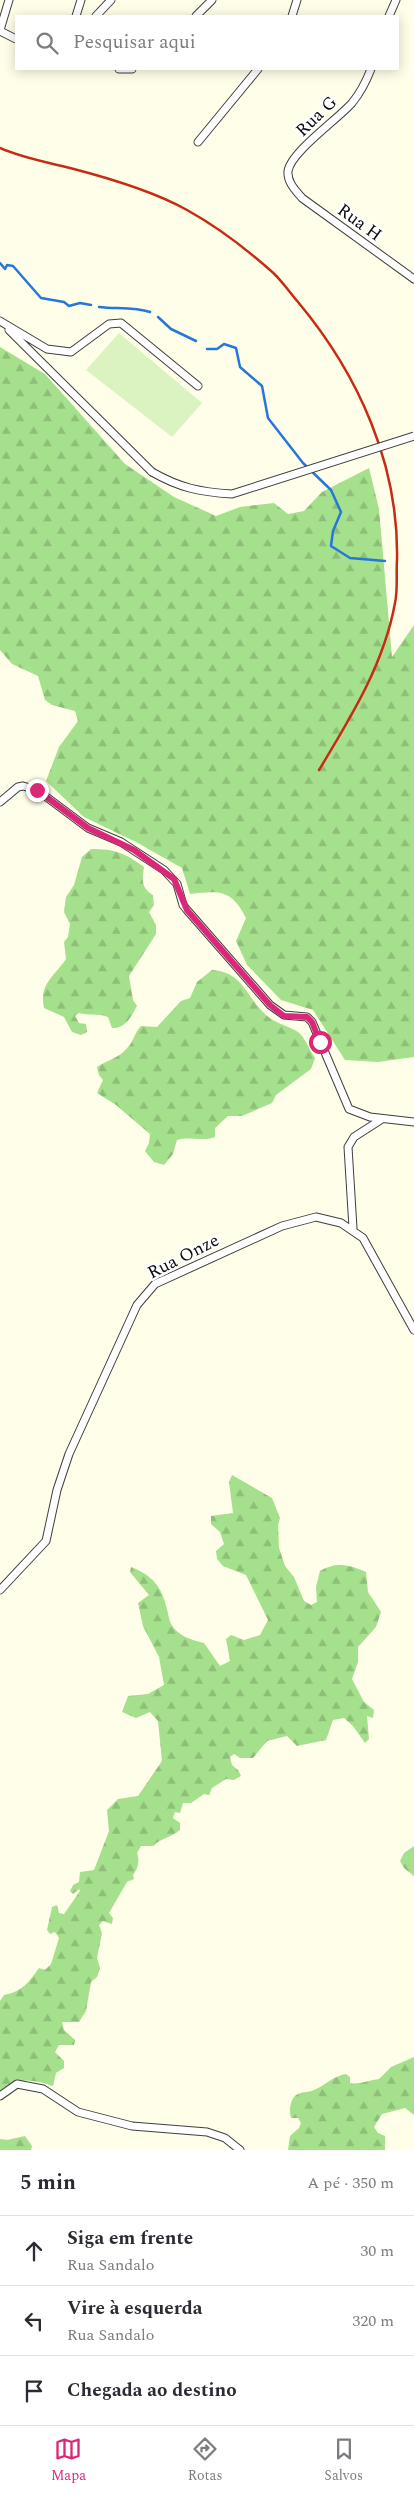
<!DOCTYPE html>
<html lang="pt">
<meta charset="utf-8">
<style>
body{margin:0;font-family:Spectral,serif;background:#f7f7f7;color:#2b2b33}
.stop{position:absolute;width:15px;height:15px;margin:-11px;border:4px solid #db2777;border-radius:50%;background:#fff}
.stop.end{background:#db2777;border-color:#fff;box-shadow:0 1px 5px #0008}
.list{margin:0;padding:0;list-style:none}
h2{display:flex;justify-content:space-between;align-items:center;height:65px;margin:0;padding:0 20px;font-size:21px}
h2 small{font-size:16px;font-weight:400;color:#7c7c81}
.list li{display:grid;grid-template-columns:32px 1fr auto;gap:15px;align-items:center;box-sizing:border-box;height:70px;padding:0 20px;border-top:1px solid #e1e1e2}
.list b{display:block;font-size:19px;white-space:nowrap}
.list p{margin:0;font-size:16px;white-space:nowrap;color:#7c7c81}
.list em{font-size:16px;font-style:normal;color:#7c7c81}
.icon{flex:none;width:28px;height:28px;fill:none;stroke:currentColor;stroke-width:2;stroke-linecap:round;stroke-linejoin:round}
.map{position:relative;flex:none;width:414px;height:2150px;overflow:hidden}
.search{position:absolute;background:#fff;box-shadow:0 2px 12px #0003;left:15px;right:15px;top:15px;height:55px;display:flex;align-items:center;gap:12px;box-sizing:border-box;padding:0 18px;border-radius:0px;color:#7c7c81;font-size:19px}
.sheet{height:275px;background:#fff}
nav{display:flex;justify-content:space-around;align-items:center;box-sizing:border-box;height:70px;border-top:1px solid #e1e1e2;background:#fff;font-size:14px;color:#7c7c81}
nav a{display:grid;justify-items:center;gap:2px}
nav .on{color:#db2777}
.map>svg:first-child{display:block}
.forest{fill:url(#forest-firs)}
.pitch{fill:#daf3c1}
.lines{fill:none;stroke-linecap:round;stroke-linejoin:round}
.stream{stroke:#2777db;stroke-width:2.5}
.minor-casing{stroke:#3e3e3e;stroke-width:9}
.minor{stroke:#fff;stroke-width:7}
.rail{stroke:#c82a16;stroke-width:2.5}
.minor-bridge-casing{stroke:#3e3e3e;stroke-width:9;stroke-linecap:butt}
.minor-bridge{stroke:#fff;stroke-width:7}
.route{stroke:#db2777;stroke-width:6}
.labels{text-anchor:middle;stroke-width:5;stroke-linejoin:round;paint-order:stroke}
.street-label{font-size:18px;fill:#0b0b0b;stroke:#fff}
</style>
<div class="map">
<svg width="414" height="2150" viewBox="0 0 414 2150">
<defs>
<pattern id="forest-firs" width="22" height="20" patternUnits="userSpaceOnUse" patternTransform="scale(1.25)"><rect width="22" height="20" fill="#a5e08c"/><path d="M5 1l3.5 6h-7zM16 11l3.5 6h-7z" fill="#8dbf77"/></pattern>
</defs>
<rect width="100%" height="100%" fill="#fffee9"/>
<path class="forest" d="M 0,347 L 45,374 L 125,464 L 174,497 L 216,516 L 240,507 L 274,503 L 288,514 L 304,511 L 322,492 L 369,468 L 379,509 L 392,657 L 414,625 L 414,1057 L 378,1062 L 345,1060 L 313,1010 L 281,1000 L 247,965 L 236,941 L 246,918 C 231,889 220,891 190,894 L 182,868 L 136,842 L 84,817 L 46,781 L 59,747 L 78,721 L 75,711 L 52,705 L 45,700 L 38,676 L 12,664 L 0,650 Z
M 91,849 C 115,849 125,853 144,867 C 142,880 141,888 153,895 L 154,905 L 149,912 L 156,925 L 156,934 L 129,976 L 133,1000 L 137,1006 C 131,1017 125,1029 112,1028 L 108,1017 C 98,1013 89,1016 79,1013 L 75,1016 L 79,1023 L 86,1024 L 87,1032 L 81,1035 L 72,1032 L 64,1017 L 44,1008 C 39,984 53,978 66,959 L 64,942 L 68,937 L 70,924 L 64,912 L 66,897 L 74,885 L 82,857 Z
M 212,970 C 243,972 245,995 264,1013 C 273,1023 287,1025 298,1032 C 305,1037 310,1051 315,1058 L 311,1069 L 276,1095 L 272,1103 L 242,1116 L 228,1116 L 215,1128 L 215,1137 C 202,1142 191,1136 177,1140 L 173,1154 L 164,1165 L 154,1162 L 145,1151 L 149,1143 L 150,1134 L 116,1105 L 97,1093 L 103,1080 L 99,1075 L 97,1067 C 107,1060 120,1058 128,1047 C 134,1041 134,1033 141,1026 L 157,1027 L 181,1001 L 190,998 L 197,982 Z
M 232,1475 L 272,1498 L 280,1518 L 278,1525 L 279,1548 L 285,1566 L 294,1577 L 304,1601 L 311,1605 L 317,1602 L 316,1587 L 320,1571 C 336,1561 350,1565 366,1572 L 368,1592 L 381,1612 L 376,1627 L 358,1647 L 358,1662 L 352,1679 L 364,1702 L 374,1710 L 373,1718 L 367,1716 L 369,1739 L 365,1743 L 353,1726 L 344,1718 L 333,1720 L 326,1740 L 297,1746 L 287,1736 L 267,1741 L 253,1758 L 240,1758 L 234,1754 L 230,1757 L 232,1765 L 238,1770 L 241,1776 L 234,1780 L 226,1779 L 212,1788 L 209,1795 L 204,1794 L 191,1803 L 183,1803 L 180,1813 L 175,1812 L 173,1818 L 180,1823 L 180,1830 C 170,1838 161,1838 153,1846 L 141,1846 L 137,1853 C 140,1862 138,1868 133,1875 L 134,1879 L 127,1882 L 109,1913 L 113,1918 L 112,1924 L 103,1921 L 99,1925 L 102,1933 L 97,1958 L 100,1968 L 97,1977 L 91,1982 L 86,2011 L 79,2022 L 62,2022 L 64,2030 L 75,2040 L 74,2045 L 59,2045 L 55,2052 L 64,2061 L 64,2068 L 56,2073 L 53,2086 C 33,2080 17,2076 0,2091 L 0,2001 L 4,1995 C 22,1992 29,1982 39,1968 L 45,1970 L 51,1964 L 59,1938 L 55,1932 L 50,1934 L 47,1930 L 52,1907 L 57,1905 L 59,1913 L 64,1914 L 80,1891 L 79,1889 L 73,1894 L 70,1891 L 73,1885 L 79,1882 L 80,1872 L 94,1870 L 109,1831 L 107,1810 L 118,1799 L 138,1796 L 162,1761 L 158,1721 L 150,1712 L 136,1718 L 122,1712 L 128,1696 L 148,1694 L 164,1685 L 159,1657 L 143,1626 L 138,1603 L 149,1595 L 130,1572 L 131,1567 C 152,1575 162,1587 167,1609 C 168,1613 169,1620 171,1624 C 178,1636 191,1640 204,1643 L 220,1666 L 230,1661 L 226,1639 L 231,1635 L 244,1640 L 260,1635 L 268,1620 L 246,1575 L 223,1566 L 217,1559 L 216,1551 L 224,1544 L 220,1532 L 211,1524 L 211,1516 L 233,1513 L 229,1482 Z
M 414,1846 L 414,1876 L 404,1868 L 400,1861 L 404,1853 Z
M 414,2057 L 414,2115 L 405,2108 L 382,2114 L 374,2127 L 378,2133 L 385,2136 L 385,2150 L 288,2150 L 290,2136 L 299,2128 L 301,2123 L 298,2118 L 291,2118 C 289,2112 290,2100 295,2096 C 300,2091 308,2093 314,2090 C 326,2085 333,2076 346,2074 L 350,2077 L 350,2083 C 358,2085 370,2080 379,2079 L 391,2067 Z
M 25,2136 L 32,2146 L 31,2150 L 0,2150 L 0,2139 L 7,2140 Z"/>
<path class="pitch" d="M 119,333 L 202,403 L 172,437 L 86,370 Z"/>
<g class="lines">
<path class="stream" d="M 0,263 L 5,269 L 7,265 L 13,266 L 41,298 L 64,302 L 69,306 L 80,303 L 91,305
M 99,307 C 116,309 134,307 150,312
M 158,317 L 171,329 L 196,341
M 207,349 L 217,349 L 224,344 L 236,348 L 240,367 L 262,386 L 268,418 L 303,463 L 331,490 L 341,512 L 333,531 L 331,546 L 350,558 L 385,561"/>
<g class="minor-casing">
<path id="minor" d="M 76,16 L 81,0
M 96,16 L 111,0
M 196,16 L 212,0
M 292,16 L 297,0
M 389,16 L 396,0
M 0,30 L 9,0
M 0,31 L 16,39
M 119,69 L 132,69
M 371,69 C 366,82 361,92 352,103 C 338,119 291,152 288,171 C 287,182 295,190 302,198 L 414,279
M 198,142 L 258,69
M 0,321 L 47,349 L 71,352 L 109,324 L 121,323 L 198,386
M 9,330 L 152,472
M 0,802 L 18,787 L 23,786 L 37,790 L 88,828 L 121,842 L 164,870 L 177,884 L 183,905 L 187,910 L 270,1005 L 284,1015 L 307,1017 L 312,1022 L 349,1109 L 370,1117 L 414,1122
M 353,1228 L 348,1147 L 354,1137 L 382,1119
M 0,1590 L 46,1541 L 57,1490 L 69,1454 L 137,1305 L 155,1284 L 282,1226 L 316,1217 L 341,1223 L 363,1238 L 414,1330
M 0,2096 L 17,2084 L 43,2089 L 78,2112 L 132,2126 L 207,2132 L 225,2138 L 240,2150"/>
</g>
<use href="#minor" class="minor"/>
<path class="rail" d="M 0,148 C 22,158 46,162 70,168 C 105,177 155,192 187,210 C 216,226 245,248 270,270 C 281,279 289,292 298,302 C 359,375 399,465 397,560 C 396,574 398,590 395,603 C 384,664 351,717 319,770"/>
<g class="minor-bridge-casing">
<path id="minor-bridge" d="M 152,472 C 180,488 200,492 232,494 L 414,436"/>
</g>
<use href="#minor-bridge" class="minor-bridge"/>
</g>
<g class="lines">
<path class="route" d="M 37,790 L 88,828 L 134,850 L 174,879 L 187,910 L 270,1005 L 284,1016 L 307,1017 L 312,1022 L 320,1042"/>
</g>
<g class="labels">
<g class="street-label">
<text transform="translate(316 116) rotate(-44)" y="6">Rua G</text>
<text transform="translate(360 222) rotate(36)" y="6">Rua H</text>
<text transform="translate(183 1256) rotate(-27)" y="6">Rua Onze</text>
</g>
</g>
</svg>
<div class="stop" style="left:320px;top:1042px"></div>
<div class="stop end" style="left:37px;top:790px"></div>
<div class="search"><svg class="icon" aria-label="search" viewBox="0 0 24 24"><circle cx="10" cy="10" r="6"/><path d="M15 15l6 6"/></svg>Pesquisar aqui</div>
</div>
<section class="sheet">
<h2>5 min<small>A pé · 350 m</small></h2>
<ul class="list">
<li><svg class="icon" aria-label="ahead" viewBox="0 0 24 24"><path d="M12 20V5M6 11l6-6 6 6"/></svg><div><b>Siga em frente</b><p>Rua Sandalo</p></div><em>30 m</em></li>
<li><svg class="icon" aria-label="left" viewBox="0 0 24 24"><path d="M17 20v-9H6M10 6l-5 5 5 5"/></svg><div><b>Vire à esquerda</b><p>Rua Sandalo</p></div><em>320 m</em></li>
<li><svg class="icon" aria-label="arrive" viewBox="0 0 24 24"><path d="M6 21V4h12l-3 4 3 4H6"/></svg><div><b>Chegada ao destino</b></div></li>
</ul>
</section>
<nav>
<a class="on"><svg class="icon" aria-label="map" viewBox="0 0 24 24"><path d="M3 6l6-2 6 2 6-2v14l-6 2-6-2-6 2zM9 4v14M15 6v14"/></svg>Mapa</a>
<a><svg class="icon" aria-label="directions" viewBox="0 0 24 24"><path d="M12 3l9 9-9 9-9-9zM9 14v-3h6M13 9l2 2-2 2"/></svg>Rotas</a>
<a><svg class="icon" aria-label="saved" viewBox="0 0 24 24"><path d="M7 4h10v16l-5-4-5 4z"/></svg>Salvos</a>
</nav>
